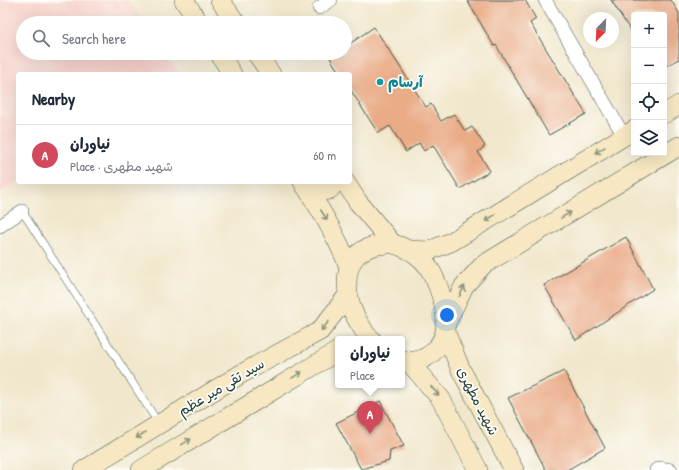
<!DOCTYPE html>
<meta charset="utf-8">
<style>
body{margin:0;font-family:"Patrick Hand","Playpen Sans Arabic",sans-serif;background:#f6f6f7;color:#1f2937}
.controls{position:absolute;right:12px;top:12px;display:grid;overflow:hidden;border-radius:4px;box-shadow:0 4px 16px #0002}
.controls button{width:36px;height:36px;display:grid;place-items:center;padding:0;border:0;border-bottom:1px solid #e0e1e3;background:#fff;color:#1f2937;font:20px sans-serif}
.compass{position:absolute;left:583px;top:12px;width:36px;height:36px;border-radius:50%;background:#fff;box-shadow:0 4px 16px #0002;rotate:204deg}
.you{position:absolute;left:447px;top:315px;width:14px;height:14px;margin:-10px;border:3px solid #fff;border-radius:50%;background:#1a73e8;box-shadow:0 0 0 6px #1a73e833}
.badge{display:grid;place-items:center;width:26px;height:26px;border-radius:50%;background:#d1495b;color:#fff;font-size:13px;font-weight:700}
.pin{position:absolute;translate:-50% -33px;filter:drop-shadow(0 1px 2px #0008)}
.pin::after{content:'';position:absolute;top:21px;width:14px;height:12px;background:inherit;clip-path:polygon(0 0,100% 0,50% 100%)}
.popup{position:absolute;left:335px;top:336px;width:70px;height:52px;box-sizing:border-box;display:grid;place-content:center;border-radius:4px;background:#fff;filter:drop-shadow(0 1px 3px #0005);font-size:13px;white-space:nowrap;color:#747a83}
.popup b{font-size:15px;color:#1f2937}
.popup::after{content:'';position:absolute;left:50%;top:100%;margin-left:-8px;border:8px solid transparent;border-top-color:#fff}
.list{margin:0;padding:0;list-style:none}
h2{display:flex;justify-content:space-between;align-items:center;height:52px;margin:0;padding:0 16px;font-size:17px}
h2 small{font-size:13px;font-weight:400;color:#747a83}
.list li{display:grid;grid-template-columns:26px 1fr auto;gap:12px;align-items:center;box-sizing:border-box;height:60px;padding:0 16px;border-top:1px solid #e0e1e3}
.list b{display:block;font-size:15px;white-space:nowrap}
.list p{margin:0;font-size:13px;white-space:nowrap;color:#747a83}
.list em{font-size:13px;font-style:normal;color:#747a83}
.icon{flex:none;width:22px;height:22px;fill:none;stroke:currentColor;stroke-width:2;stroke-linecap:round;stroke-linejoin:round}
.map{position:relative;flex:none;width:679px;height:470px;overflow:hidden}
.search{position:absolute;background:#fff;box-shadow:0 4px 16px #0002;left:16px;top:16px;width:336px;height:44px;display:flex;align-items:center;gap:10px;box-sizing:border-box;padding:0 14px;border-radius:22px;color:#747a83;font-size:15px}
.panel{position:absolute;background:#fff;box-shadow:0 4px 16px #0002;left:16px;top:72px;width:336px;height:112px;border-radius:4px}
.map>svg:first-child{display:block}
.built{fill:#f7d0c9}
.building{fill:#eaab87}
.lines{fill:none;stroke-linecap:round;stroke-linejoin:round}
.lane-casing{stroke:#3e564b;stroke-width:8}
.street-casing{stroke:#3e564b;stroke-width:14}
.secondary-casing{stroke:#3e564b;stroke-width:20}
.lane{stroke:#fff;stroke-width:7}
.street{stroke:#fff;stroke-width:13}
.secondary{stroke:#f7e8c3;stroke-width:19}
.oneway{stroke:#8b927c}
.culture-dot{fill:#0f9aa8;stroke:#fdfcf7;stroke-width:1.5}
.labels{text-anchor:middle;stroke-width:3.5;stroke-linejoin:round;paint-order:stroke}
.culture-label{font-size:14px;font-weight:bold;fill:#0d838f;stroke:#fdfcf7;text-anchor:start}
.street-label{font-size:14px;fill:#1f3d34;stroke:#fdfcf7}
</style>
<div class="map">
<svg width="679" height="470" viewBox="0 0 679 470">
<rect width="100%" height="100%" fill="#fdfcf7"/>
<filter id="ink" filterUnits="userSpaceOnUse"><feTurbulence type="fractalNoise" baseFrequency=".025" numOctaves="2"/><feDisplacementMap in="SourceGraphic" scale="8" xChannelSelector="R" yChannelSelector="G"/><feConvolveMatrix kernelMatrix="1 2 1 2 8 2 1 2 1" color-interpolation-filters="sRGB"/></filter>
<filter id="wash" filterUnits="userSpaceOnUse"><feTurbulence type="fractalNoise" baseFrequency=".012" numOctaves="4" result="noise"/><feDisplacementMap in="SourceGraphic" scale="16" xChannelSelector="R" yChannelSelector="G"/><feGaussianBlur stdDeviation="0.9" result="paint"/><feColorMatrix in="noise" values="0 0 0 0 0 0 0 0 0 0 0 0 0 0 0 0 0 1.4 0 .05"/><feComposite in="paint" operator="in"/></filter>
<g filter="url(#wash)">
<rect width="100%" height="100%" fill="#f1e7cc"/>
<path class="built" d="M 0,0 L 128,0 L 144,23 L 23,23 L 23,53 L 166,53 L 179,72 L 176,74 L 18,74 L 18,181 L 0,192 Z"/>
<g id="blocks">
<path class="building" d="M 467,0 L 525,0 L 536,19 L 530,23 L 586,114 L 549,135 L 496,45 L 494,46 Z
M 611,0 L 671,0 L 679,13 L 679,59 L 664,67 L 664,15 L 634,15 L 634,36 Z
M 374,27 L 426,107 L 431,104 L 441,121 L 454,114 L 465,131 L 472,127 L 485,146 L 478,152 L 490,171 L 460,189 L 433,145 L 424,151 L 419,143 L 406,152 L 390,126 L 378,133 L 350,89 L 350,74 L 340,74 L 330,58 L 337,53 L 345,53 L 345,47 Z
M 626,237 L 653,289 L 576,340 L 544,285 Z
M 564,371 L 605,448 L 567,470 L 546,470 L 508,398 Z
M 380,401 L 404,446 L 390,451 L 389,461 L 361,469 L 336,423 Z"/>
</g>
</g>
<g filter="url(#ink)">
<use href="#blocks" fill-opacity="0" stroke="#3e564b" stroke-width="1"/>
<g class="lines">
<g class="lane-casing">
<path id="lane" d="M 22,211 L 159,424"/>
</g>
<g class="street-casing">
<path id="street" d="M 545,0 L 624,136
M 319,8 L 331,0
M 0,226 L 22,211
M 656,470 L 660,468 L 671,470"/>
</g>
<g class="secondary-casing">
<path id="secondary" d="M 184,0 L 199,23
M 220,0 L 236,23
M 219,53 L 232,74
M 256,53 L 271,74
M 664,114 L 679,105
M 303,182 C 321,211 336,234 349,267
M 345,182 L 358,202 L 392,243
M 305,186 L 319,191 L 329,190 L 336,182
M 410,250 L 428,251 L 451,242 L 634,130
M 445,325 L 464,286 L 483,265 L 679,146
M 445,331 L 461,370 L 514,470
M 371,339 L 367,336 C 362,327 355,318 352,309 C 341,275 347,246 388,244 C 392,243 396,245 400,246 C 410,250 420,256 427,265 C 438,281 449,312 445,332 C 443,340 439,346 433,352 C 425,360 413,363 402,360
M 409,362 L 441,399 L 478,470
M 84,470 L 241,374 L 320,331 L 348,295
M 141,470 L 338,351"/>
</g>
<use href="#lane" class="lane"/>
<use href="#street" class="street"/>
<use href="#secondary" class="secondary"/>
</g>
<defs><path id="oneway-shaft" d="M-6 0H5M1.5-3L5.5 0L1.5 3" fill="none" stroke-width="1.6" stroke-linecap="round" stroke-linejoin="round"/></defs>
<g class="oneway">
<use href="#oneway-shaft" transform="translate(600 150) rotate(148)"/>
<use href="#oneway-shaft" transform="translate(324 215) rotate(57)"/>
<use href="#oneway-shaft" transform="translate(566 215) rotate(-31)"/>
<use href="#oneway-shaft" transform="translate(490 218) rotate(148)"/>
<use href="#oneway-shaft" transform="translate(462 291) rotate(-63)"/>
<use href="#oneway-shaft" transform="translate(325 326) rotate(130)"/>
<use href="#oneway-shaft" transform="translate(297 375) rotate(-31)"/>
<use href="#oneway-shaft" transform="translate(435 391) rotate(50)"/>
<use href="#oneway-shaft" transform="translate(141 435) rotate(148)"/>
<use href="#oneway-shaft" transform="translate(186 442) rotate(-31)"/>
</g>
</g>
<circle class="culture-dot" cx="380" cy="82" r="4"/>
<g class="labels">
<g class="culture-label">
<text x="388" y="87">آرسام</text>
</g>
<g class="street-label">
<text transform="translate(221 387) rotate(-31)" y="5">سید تقی میر عظم</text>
<text transform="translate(478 401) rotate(63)" y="5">شهید مطهری</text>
</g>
</g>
</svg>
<div class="controls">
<button>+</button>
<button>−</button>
<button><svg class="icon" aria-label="locate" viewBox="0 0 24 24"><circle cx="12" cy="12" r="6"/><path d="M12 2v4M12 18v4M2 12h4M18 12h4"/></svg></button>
<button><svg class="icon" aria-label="layers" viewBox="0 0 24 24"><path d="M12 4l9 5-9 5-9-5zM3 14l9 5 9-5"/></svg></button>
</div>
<svg class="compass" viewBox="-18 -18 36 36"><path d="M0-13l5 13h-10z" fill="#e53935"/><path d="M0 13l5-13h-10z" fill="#747a83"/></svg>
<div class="you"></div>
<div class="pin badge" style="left:370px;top:434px">A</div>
<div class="popup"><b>نیاوران</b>Place</div>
<div class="search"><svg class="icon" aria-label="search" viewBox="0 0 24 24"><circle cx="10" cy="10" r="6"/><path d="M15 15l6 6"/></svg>Search here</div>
<section class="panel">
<h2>Nearby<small></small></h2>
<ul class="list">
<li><span class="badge">A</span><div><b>نیاوران</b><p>Place · شهید مطهری</p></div><em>60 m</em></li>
</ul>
</section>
</div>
